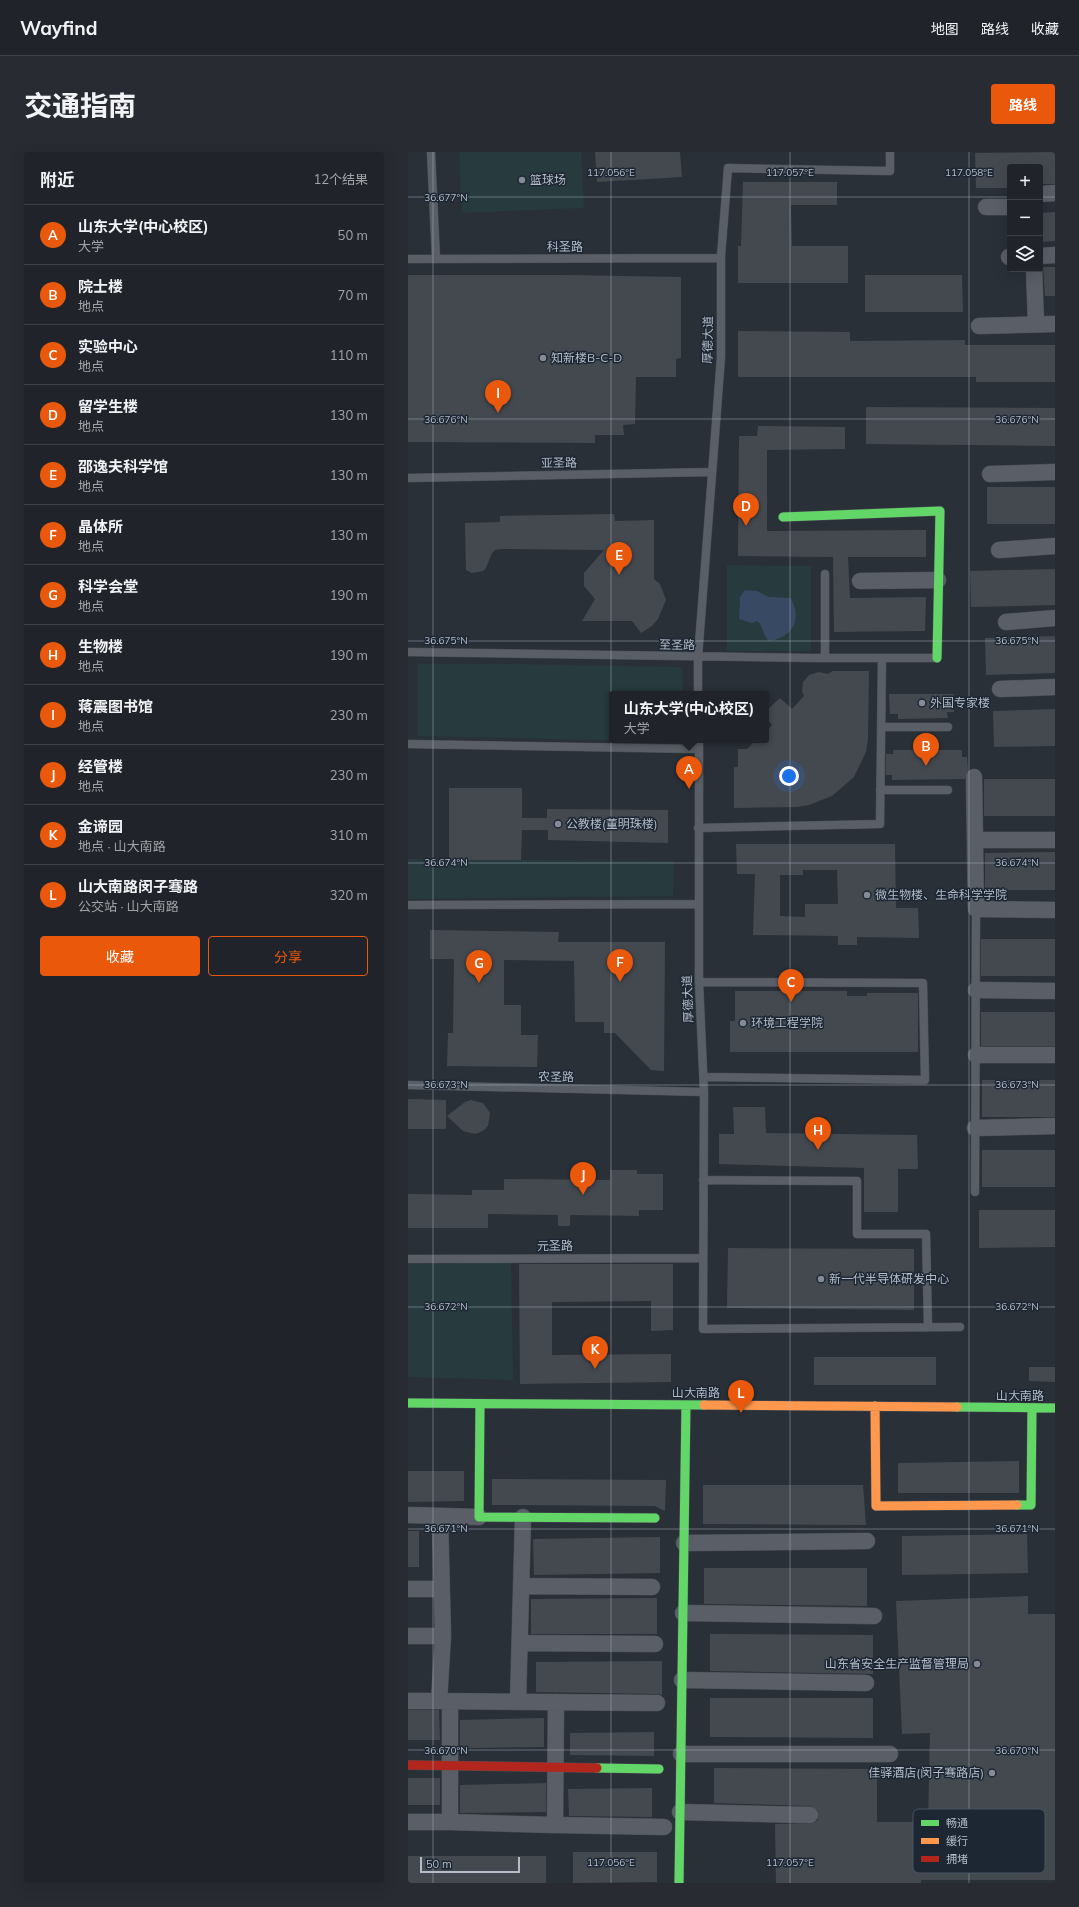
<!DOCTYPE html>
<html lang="zh">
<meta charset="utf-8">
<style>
body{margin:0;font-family:Mulish,"Noto Sans SC",sans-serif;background:#282c32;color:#f1f3f6}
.controls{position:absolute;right:12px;top:12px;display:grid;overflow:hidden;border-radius:4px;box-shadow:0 4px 16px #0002}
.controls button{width:36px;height:36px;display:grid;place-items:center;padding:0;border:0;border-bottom:1px solid #3d4147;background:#20242a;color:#f1f3f6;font:20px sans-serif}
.scale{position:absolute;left:12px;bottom:10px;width:100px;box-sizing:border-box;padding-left:4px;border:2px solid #b4bcc9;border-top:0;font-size:11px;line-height:14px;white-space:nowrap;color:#b4bcc9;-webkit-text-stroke:3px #1d2633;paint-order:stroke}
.you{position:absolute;left:381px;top:624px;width:14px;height:14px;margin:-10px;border:3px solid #fff;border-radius:50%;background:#1a73e8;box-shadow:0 0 0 6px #1a73e833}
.badge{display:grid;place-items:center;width:26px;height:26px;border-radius:50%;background:#ea580c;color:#fff;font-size:13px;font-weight:700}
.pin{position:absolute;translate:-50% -33px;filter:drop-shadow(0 1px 2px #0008)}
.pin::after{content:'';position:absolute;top:21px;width:14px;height:12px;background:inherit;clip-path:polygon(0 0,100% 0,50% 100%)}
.popup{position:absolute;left:201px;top:539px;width:160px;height:52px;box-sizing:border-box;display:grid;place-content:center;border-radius:4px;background:#20242a;filter:drop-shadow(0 1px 3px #0005);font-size:13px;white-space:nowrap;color:#a2a4a8}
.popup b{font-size:15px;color:#f1f3f6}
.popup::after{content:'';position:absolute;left:50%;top:100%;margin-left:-8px;border:8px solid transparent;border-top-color:#20242a}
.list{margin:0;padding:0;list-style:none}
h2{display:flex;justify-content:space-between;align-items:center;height:52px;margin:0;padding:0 16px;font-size:17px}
h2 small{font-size:13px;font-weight:400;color:#a2a4a8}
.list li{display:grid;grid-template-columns:26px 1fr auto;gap:12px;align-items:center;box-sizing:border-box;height:60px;padding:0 16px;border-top:1px solid #3d4147}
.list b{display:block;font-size:15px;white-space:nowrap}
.list p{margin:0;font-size:13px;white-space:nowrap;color:#a2a4a8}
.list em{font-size:13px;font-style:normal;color:#a2a4a8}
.actions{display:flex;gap:8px;padding:12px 16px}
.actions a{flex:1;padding:9px 0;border:1px solid #ea580c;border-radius:4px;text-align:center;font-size:14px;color:#ea580c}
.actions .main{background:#ea580c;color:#fff}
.icon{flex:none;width:22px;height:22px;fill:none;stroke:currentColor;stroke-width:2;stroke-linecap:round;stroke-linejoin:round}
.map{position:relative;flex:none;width:647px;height:1731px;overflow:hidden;border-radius:4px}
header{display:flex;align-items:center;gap:24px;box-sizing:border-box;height:56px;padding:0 20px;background:#20242a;border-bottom:1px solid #3d4147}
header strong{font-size:19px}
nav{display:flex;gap:22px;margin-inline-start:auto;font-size:14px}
.intro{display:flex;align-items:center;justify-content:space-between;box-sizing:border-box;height:96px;padding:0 24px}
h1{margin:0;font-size:28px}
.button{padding:10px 18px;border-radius:4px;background:#ea580c;color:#fff;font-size:14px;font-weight:700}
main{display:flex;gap:24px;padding:0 24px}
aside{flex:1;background:#20242a;border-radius:4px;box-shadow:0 4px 16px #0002}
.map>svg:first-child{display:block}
.green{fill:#273a3e}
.water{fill:#384963}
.building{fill:#444950;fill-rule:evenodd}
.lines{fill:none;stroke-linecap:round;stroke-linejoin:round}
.lane-casing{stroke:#484c53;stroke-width:9}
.street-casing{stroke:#484c53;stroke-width:17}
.fast-casing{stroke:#484c53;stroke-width:10}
.slow-casing{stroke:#484c53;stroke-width:10}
.jam-casing{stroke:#484c53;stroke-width:10}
.lane{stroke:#5a5e66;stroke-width:8}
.street{stroke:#5a5e66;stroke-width:16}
.fast{stroke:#63d668;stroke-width:9}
.slow{stroke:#ff974d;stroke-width:9}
.jam{stroke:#b3261e;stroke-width:9}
.ticks{fill:none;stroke:#b4bcc9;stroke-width:1;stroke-opacity:0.45}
.poi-dot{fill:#848b96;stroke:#1d2633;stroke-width:1.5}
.labels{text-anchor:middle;stroke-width:3;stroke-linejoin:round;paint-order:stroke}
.poi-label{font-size:12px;fill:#b4bcc9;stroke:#1d2633;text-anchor:start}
.street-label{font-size:12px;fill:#b4bcc9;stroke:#1d2633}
.key{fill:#1d2633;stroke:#4a5360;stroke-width:1}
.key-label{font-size:11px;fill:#b4bcc9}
.ticks-label{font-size:10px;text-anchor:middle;fill:#b4bcc9;stroke:#1d2633;stroke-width:3;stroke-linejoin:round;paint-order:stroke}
</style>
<header>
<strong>Wayfind</strong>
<nav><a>地图</a><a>路线</a><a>收藏</a></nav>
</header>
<div class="intro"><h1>交通指南</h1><a class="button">路线</a></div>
<main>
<aside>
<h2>附近<small>12个结果</small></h2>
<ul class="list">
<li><span class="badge">A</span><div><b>山东大学(中心校区)</b><p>大学</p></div><em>50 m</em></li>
<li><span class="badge">B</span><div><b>院士楼</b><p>地点</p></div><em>70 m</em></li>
<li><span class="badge">C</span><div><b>实验中心</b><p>地点</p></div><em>110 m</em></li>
<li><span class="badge">D</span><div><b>留学生楼</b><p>地点</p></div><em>130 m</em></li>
<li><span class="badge">E</span><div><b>邵逸夫科学馆</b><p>地点</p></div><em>130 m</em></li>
<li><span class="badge">F</span><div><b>晶体所</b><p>地点</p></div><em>130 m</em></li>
<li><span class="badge">G</span><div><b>科学会堂</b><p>地点</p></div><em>190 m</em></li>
<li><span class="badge">H</span><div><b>生物楼</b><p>地点</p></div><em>190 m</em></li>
<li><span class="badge">I</span><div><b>蒋震图书馆</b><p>地点</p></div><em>230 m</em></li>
<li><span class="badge">J</span><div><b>经管楼</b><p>地点</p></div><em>230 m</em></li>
<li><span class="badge">K</span><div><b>金谛园</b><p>地点 · 山大南路</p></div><em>310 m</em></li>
<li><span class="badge">L</span><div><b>山大南路闵子骞路</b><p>公交站 · 山大南路</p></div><em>320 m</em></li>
</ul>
<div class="actions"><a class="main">收藏</a><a>分享</a></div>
</aside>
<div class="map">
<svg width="647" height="1731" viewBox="0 0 647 1731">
<rect width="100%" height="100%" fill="#2a3038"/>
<path class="green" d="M 51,0 L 173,0 L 176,56 L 54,61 Z
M 319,413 L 403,414 L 403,499 L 319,499 Z
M 10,512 L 104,512 L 274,515 L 275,542 L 204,542 L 204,588 L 277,588 L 277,590 L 10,584 Z
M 0,707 L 266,709 L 265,744 L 0,747 Z
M 103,1110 L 105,1228 L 0,1225 L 0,1112 Z"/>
<path class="water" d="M 337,438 L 349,439 L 361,445 L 383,446 C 394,468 385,485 361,489 C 354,483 356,474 349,469 L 343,471 L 331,467 L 332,445 Z"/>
<path class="building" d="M 187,0 L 272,0 L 274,25 L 189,30 Z
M 647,0 L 647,32 L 632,32 L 632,15 L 602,15 L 602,36 L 568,36 L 567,1 Z
M 335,30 L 429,30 L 429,53 L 383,53 L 384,94 L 440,94 L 440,131 L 330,131 L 330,94 L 333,94 Z
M 647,60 L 647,89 L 632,90 L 632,61 Z
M 635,115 L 647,115 L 647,144 L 637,144 Z
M 0,123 L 155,123 L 273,125 L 273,206 L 268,207 L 268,225 L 228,225 L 227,272 L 215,273 L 216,283 L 187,283 L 187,291 L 0,290 Z
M 457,123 L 554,123 L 555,160 L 457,160 Z
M 330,179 L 442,180 L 442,189 L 557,188 L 557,193 L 647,193 L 647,230 L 568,230 L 568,225 L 330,225 Z
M 458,255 L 647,256 L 647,294 L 458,292 Z
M 350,274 L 437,275 L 437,297 L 359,298 L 359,379 L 518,378 L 518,405 L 440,405 L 442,446 L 518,445 L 517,479 L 426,480 L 425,405 L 330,404 L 331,284 L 349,284 Z
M 579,335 L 647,335 L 647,372 L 579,372 Z
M 206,362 L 207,369 L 246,368 L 246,427 L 252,432 L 258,448 L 250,467 L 244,474 L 233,481 L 224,469 L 174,469 L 187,447 L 176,434 L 176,421 L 196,398 L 93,397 L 87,398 L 84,401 L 78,416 L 75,419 L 64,421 L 58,418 L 57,371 L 92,370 L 92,364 Z
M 647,417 L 647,453 L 563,455 L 562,419 Z
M 647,484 L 647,521 L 578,523 L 577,486 Z
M 425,519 L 461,519 L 460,587 L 458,600 L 446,625 L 424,644 L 401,653 L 389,655 L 326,656 L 326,615 L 330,615 L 330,597 L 339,597 L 348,588 L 358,588 L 358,579 L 364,573 L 358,566 L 358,559 L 372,546 L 384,557 L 396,544 L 394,539 L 395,530 L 401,523 L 411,520 L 420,522 Z
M 481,542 L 546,542 L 546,560 L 539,560 L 540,566 L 490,567 L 490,562 L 482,562 Z
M 647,557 L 647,594 L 586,595 L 585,559 Z
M 485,598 L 554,598 L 554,605 L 559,605 L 560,618 L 557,627 L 484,628 L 484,623 L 478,623 L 478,602 L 485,602 Z
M 576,627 L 647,627 L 647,664 L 576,664 Z
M 41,636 L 114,636 L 114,666 L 139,666 L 139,657 L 260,658 L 260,691 L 140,688 L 140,678 L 114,678 L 113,708 L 41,708 Z
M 328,692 L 487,692 L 488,756 L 510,756 L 511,786 L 449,785 L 449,793 L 430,793 L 430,784 L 345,783 L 347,722 L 329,722 ZM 395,718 L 429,718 L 430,752 L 397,752 L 397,765 L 372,764 L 372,723 L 395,723 Z
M 647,700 L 647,738 L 577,738 L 577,701 Z
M 22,778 L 151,780 L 150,790 L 257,790 L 256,919 L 243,918 L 207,881 L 196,881 L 196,870 L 167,870 L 166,809 L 96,808 L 96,853 L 113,853 L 113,883 L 130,883 L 129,915 L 39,914 L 40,881 L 45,881 L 46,807 L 22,807 Z
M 573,787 L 647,787 L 647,824 L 573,824 Z
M 327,839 L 439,839 L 439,844 L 459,844 L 459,841 L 510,841 L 510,900 L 322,900 L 322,869 L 327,869 Z
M 573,860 L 647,860 L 647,894 L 573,894 Z
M 574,928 L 647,928 L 647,965 L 574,965 Z
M 0,947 L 38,948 L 38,977 L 0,977 Z
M 63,948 L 75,951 L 82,961 L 80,974 L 75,979 L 67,982 L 55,979 L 39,964 L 57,950 Z
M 325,955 L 357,955 L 358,981 L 509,983 L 510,1017 L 490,1017 L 490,1060 L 456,1060 L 456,1016 L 311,1012 L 311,982 L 326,982 Z
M 574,998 L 647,998 L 647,1035 L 574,1035 Z
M 202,1018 L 229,1018 L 229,1022 L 255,1022 L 255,1058 L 231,1058 L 231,1064 L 162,1063 L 162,1074 L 150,1074 L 150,1063 L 80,1062 L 80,1076 L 0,1076 L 0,1042 L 64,1043 L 64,1038 L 96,1038 L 96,1027 L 202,1028 Z
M 571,1058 L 647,1058 L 647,1095 L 571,1096 Z
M 320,1096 L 506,1097 L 506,1158 L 319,1156 Z
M 111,1112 L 265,1112 L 265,1178 L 243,1179 L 243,1149 L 144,1150 L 144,1203 L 263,1202 L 263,1230 L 112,1232 Z
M 406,1205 L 528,1205 L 528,1233 L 406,1233 Z
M 621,1215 L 647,1215 L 647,1230 L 621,1229 Z
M 611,1309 L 611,1341 L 490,1341 L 490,1311 Z
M 0,1319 L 56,1319 L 56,1349 L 0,1350 Z
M 84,1327 L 258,1328 L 257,1359 L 247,1354 L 84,1353 Z
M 295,1333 L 455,1333 L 458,1373 L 295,1372 Z
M 0,1379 L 11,1379 L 11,1415 L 0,1415 Z
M 619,1382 L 620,1421 L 494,1423 L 494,1384 Z
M 252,1385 L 252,1421 L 126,1423 L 125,1387 Z
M 296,1416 L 459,1416 L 459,1454 L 296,1452 Z
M 620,1444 L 620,1462 L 647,1462 L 647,1728 L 513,1728 L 513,1731 L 368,1731 L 367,1672 L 406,1671 L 410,1668 L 410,1659 L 402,1654 L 306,1651 L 306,1616 L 469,1617 L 469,1670 L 520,1670 L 522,1581 L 494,1582 L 488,1449 Z
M 249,1446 L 249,1482 L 123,1482 L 123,1447 Z
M 302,1482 L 465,1483 L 465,1522 L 302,1519 Z
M 254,1509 L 254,1543 L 249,1542 L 128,1540 L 128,1510 Z
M 302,1546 L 465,1546 L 465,1586 L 302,1585 Z
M 0,1558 L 31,1558 L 32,1588 L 0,1588 Z
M 136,1566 L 136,1595 L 52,1596 L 52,1568 Z
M 246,1580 L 246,1604 L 162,1603 L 162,1581 Z
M 0,1626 L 32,1626 L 32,1653 L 0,1653 Z
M 138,1631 L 138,1660 L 52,1661 L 52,1633 Z
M 244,1636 L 244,1665 L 161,1664 L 160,1637 Z
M 165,1700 L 249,1700 L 249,1730 L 165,1731 Z
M 0,1704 L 138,1704 L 138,1731 L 0,1731 Z"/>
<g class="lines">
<g class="lane-casing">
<path id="lane" d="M 23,0 L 28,107
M 0,107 L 313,106
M 0,326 L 303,320
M 0,500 L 406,506 L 529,506
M 417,506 L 417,422
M 290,542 L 290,505 L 313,205 L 313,104 L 320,16 L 482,19 L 482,0
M 473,575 L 540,575
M 291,588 L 291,830 L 296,940 L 295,1177 L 552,1175
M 0,592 L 291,597
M 472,638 L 540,638
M 290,676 L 472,672 L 474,506
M 0,753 L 291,752
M 291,830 L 515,831 L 517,928 L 296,925
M 0,933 L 296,940
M 295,1028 L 449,1029 L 449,1082 L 518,1082 L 520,1175
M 567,1040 L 568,757
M 0,1107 L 295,1106"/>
</g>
<g class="street-casing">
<path id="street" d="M 632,42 L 647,41
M 578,55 L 602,55
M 632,104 L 647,103
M 601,105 L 602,105
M 626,117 L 628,172
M 571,174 L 647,172
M 582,322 L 647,320
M 591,398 L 647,394
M 452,429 L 530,428
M 598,470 L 647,466
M 592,537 L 647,535
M 566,625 L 568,757 L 647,758
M 567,688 L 647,688
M 568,838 L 647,839
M 568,903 L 647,903
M 567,976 L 647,974
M 0,1363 L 71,1365
M 276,1391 L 459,1389
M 113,1434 L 244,1435
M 0,1437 L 34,1437
M 275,1461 L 466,1464
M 0,1484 L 35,1484
M 112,1491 L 247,1492
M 274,1528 L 458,1531
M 0,1549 L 31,1549 L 35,1484 L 32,1364
M 31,1549 L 249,1551
M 110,1550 L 115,1365
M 273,1602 L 482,1602
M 272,1660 L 402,1663
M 0,1670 L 42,1670 L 42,1550
M 42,1670 L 147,1673 L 148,1550
M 147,1673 L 256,1675"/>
</g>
<g class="fast-casing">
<path id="fast" d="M 375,365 L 532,359 L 529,506
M 0,1251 L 296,1253
M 72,1252 L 71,1365 L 247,1366
M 549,1255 L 647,1256
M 609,1353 L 623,1353 L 624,1256
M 189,1616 L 251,1617
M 271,1731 L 278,1253"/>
</g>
<g class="slow-casing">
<path id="slow" d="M 296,1253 L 549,1255
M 467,1254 L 468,1354 L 609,1353"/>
</g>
<g class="jam-casing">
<path id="jam" d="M 0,1613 L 189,1616"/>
</g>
<use href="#lane" class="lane"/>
<use href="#street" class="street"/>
<use href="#fast" class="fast"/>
<use href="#slow" class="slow"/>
<use href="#jam" class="jam"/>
</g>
<path class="ticks" d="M 25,0 L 25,1731M 203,0 L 203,1731M 382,0 L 382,1731M 561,0 L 561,1731M 0,45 L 602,45M 632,45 L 647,45M 0,267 L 647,267M 0,489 L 647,489M 0,711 L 647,711M 0,933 L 647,933M 0,1155 L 647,1155M 0,1377 L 647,1377M 0,1598 L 647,1598"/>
<g class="poi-dot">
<circle cx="114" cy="28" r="4"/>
<circle cx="135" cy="206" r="4"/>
<circle cx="514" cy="551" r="4"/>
<circle cx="150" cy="672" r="4"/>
<circle cx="459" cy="743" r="4"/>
<circle cx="335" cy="871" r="4"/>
<circle cx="413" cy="1127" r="4"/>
<circle cx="569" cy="1512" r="4"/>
<circle cx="584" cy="1621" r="4"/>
</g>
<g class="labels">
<g class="poi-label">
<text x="122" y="32">篮球场</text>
<text x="143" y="210">知新楼B-C-D</text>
<text x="522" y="555">外国专家楼</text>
<text x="158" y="676">公教楼(董明珠楼)</text>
<text x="467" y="747">微生物楼、生命科学学院</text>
<text x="343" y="875">环境工程学院</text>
<text x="421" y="1131">新一代半导体研发中心</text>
<text x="561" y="1516" text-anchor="end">山东省安全生产监督管理局</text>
<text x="576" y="1625" text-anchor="end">佳驿酒店(闵子骞路店)</text>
</g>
<g class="street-label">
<text x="157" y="99">科圣路</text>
<text transform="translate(300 188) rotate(-89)" y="4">厚德大道</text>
<text transform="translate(151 311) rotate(-1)" y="4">亚圣路</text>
<text transform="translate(269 493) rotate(1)" y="4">至圣路</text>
<text transform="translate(280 847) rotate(-92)" y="4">厚德大道</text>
<text transform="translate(148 925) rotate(1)" y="4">农圣路</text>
<text x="147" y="1098">元圣路</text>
<text x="288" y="1245">山大南路</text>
<text x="612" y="1248">山大南路</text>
</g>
</g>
<rect x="505" y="1657" width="132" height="64" rx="6" class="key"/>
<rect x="513" y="1668" width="18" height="6" fill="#63d668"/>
<rect x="513" y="1686" width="18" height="6" fill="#ff974d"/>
<rect x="513" y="1704" width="18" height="6" fill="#b3261e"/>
<g class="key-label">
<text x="538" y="1675">畅通</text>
<text x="538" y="1693">缓行</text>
<text x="538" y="1711">拥堵</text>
</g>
<g class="ticks-label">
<text x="203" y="24">117.056°E</text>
<text x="382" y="24">117.057°E</text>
<text x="561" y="24">117.058°E</text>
<text x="38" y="49">36.677°N</text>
<text x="38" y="271">36.676°N</text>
<text x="609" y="271">36.676°N</text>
<text x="38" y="492">36.675°N</text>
<text x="609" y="492">36.675°N</text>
<text x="38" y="714">36.674°N</text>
<text x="609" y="714">36.674°N</text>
<text x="38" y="936">36.673°N</text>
<text x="609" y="936">36.673°N</text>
<text x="38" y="1158">36.672°N</text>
<text x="609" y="1158">36.672°N</text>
<text x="38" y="1380">36.671°N</text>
<text x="609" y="1380">36.671°N</text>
<text x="38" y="1602">36.670°N</text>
<text x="609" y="1602">36.670°N</text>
<text x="203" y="1714">117.056°E</text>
<text x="382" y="1714">117.057°E</text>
</g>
</svg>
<div class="controls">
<button>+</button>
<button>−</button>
<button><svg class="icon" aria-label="layers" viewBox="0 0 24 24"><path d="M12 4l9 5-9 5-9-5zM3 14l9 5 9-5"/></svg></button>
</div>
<div class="scale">50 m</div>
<div class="you"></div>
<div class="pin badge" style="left:281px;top:637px">A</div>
<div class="popup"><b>山东大学(中心校区)</b>大学</div>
<div class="pin badge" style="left:518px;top:614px">B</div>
<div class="pin badge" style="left:383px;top:850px">C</div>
<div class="pin badge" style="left:338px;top:374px">D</div>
<div class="pin badge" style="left:211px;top:423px">E</div>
<div class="pin badge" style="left:212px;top:830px">F</div>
<div class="pin badge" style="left:71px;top:831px">G</div>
<div class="pin badge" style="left:410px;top:998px">H</div>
<div class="pin badge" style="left:90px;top:261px">I</div>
<div class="pin badge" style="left:175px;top:1043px">J</div>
<div class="pin badge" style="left:187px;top:1217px">K</div>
<div class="pin badge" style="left:333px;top:1261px">L</div>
</div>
</main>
